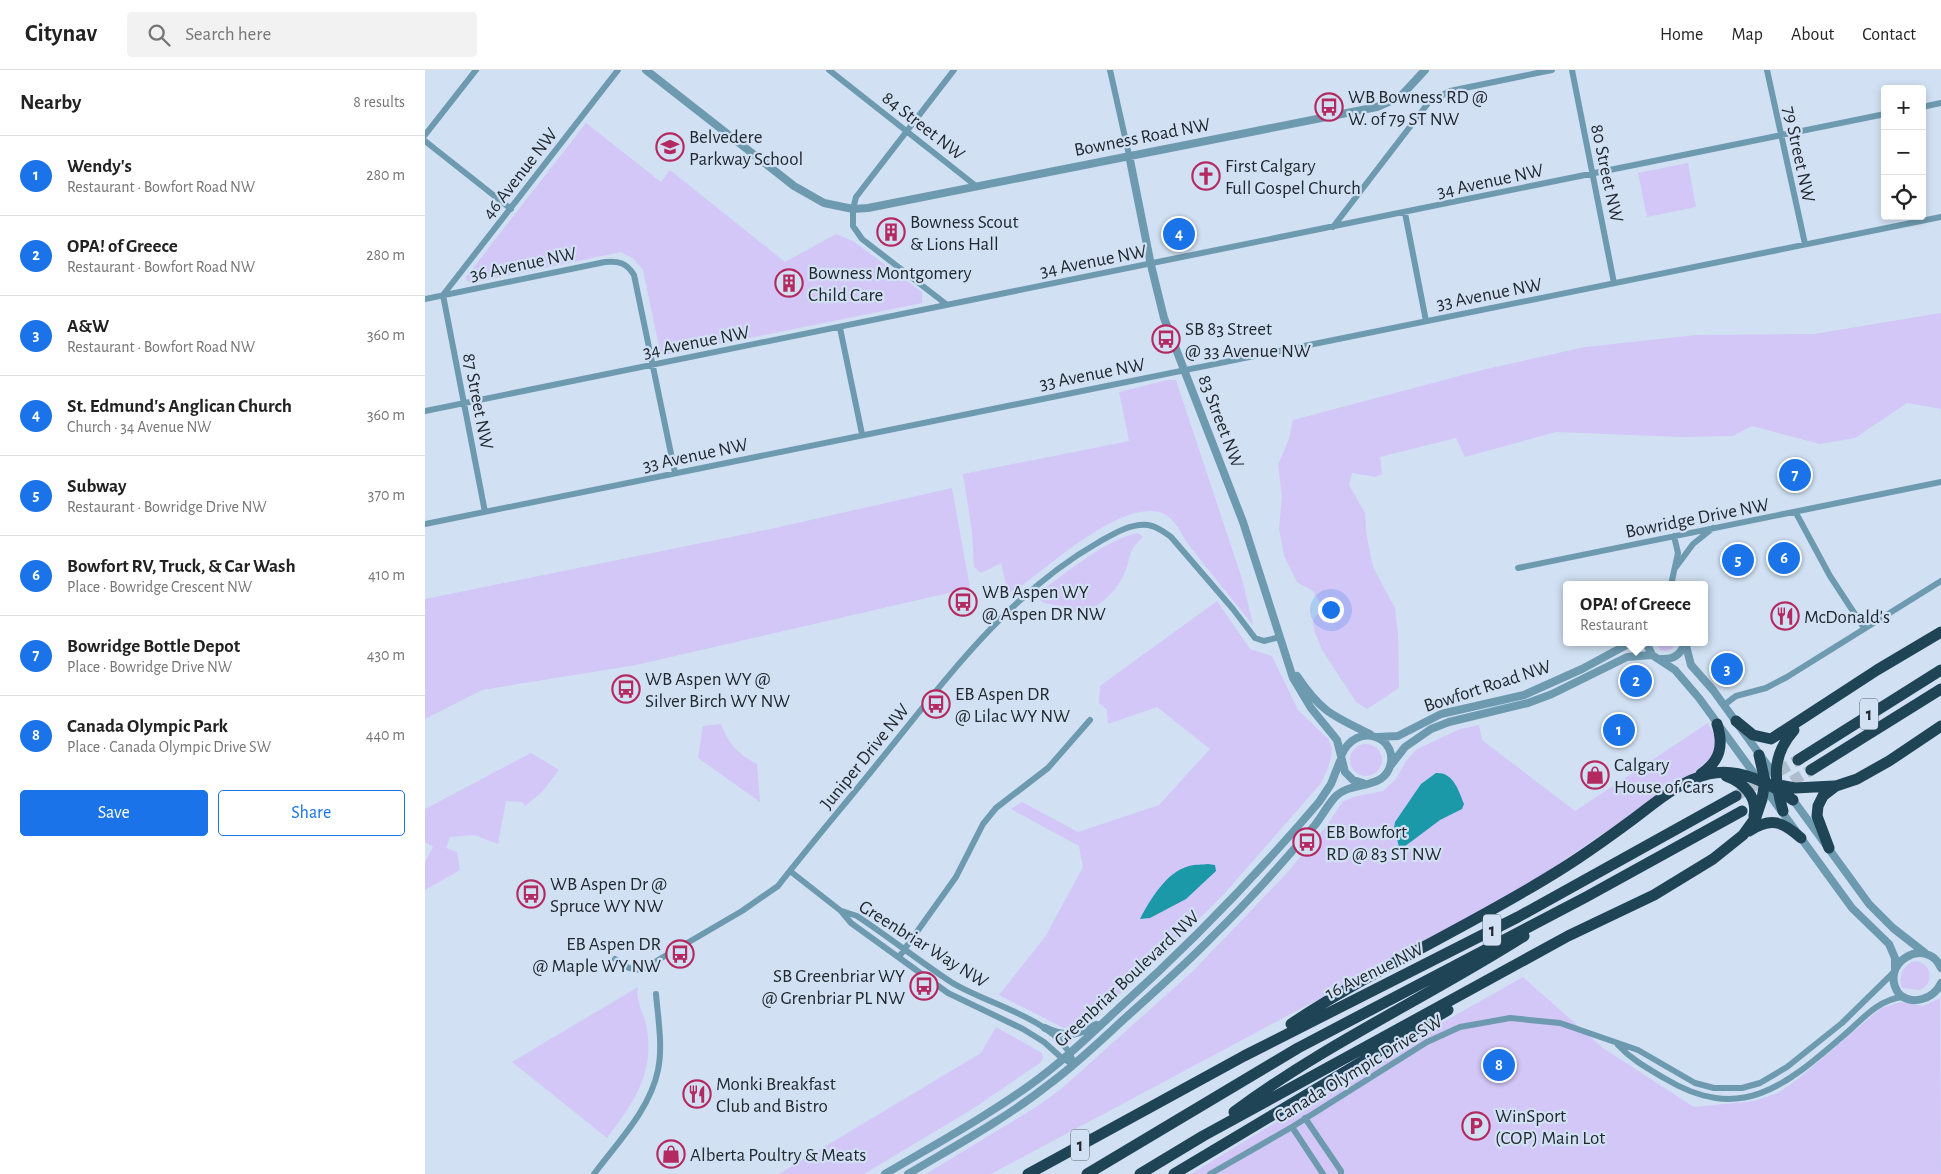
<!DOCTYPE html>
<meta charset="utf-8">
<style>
body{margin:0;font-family:"Alegreya Sans",sans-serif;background:#f2f2f2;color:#222}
.controls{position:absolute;right:15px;top:15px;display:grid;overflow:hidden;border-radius:5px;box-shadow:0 2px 8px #0003}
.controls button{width:45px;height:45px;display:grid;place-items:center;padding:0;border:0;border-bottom:1px solid #e0e0e0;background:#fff;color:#222;font:25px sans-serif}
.you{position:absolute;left:905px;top:539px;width:18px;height:18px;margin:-12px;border:4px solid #fff;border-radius:50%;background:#1a73e8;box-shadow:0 0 0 8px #1a73e833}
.badge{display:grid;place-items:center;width:32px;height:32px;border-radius:50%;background:#1a73e8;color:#fff;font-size:16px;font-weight:700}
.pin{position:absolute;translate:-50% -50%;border:2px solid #fff;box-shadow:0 1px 5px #0006}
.popup{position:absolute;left:1138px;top:511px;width:145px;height:65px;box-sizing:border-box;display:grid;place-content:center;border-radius:5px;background:#fff;filter:drop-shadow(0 1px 4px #0005);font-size:16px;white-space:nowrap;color:#767676}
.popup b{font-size:19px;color:#222}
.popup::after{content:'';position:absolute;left:50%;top:100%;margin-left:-10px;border:10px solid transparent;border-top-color:#fff}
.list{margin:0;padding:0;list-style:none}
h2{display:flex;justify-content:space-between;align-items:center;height:65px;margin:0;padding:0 20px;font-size:21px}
h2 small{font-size:16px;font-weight:400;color:#767676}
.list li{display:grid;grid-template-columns:32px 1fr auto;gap:15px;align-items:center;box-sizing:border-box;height:80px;padding:0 20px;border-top:1px solid #e0e0e0}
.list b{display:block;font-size:19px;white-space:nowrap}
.list p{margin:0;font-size:16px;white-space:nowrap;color:#767676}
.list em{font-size:16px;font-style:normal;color:#767676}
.actions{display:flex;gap:10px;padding:15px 20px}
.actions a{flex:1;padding:11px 0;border:1px solid #1a73e8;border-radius:5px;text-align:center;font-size:18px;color:#1a73e8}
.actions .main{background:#1a73e8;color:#fff}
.icon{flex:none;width:28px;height:28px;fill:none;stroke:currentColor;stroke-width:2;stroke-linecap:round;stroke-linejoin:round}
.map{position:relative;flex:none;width:1516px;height:1104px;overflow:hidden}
header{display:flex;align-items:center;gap:30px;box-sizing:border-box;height:70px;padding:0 25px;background:#fff;border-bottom:1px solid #e0e0e0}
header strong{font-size:24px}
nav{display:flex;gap:28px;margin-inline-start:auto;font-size:18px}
.search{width:350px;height:45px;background:#f2f2f2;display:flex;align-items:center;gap:12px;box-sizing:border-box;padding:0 18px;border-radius:5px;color:#767676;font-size:19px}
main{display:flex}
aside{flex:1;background:#fff}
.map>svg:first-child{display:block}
.green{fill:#d2c7f7}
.water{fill:#1b99a8}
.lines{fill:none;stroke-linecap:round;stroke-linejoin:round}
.motorway-tunnel{stroke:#aebccc;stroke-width:11;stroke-dasharray:11 5.5;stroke-linecap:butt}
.minor{stroke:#6e9ab0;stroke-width:6}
.tertiary{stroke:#6e9ab0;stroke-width:8}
.motorway{stroke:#1f4455;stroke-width:11}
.labels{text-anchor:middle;stroke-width:4.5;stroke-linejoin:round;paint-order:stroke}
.shield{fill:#d1e1f3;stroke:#57606a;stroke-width:1}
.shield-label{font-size:18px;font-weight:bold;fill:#232930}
.poi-label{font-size:19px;fill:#232930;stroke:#d1e1f3;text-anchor:start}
.street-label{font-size:19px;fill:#232930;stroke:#d1e1f3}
</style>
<header>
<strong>Citynav</strong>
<div class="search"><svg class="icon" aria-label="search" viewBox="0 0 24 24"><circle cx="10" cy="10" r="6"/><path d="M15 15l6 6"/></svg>Search here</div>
<nav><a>Home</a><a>Map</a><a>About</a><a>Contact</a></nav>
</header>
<main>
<aside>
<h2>Nearby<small>8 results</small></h2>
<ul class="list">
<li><span class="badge">1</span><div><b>Wendy's</b><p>Restaurant · Bowfort Road NW</p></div><em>280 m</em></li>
<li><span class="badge">2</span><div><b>OPA! of Greece</b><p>Restaurant · Bowfort Road NW</p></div><em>280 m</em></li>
<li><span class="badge">3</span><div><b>A&amp;W</b><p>Restaurant · Bowfort Road NW</p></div><em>360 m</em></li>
<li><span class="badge">4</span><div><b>St. Edmund's Anglican Church</b><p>Church · 34 Avenue NW</p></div><em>360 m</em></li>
<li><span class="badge">5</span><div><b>Subway</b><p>Restaurant · Bowridge Drive NW</p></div><em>370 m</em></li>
<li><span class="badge">6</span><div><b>Bowfort RV, Truck, &amp; Car Wash</b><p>Place · Bowridge Crescent NW</p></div><em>410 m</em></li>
<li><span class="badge">7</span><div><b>Bowridge Bottle Depot</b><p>Place · Bowridge Drive NW</p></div><em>430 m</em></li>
<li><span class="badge">8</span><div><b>Canada Olympic Park</b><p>Place · Canada Olympic Drive SW</p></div><em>440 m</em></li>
</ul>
<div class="actions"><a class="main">Save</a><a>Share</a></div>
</aside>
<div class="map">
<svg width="1516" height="1104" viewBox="0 0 1516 1104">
<rect width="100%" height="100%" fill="#d1e1f3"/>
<path class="green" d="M 161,53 L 236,112 L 245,100 L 360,192 L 411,164 L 428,171 L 497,222 L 497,233 L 236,286 L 218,200 L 209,189 L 196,182 L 47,213 L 42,211 L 41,207 Z
M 1263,93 L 1271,137 L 1222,147 L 1213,103 Z
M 1516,243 L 1516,339 L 1482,333 L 1430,368 L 1395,374 L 1327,356 L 1308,366 L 1257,367 L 1131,362 L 1040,387 L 1031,368 L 955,387 L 957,404 L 950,407 L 927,403 L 924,415 L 940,443 L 941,462 L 948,497 L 970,538 L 973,564 L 974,618 L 942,639 L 931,632 L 897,580 L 889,560 L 888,551 L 897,536 L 888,521 L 872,512 L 859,486 L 854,458 L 857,427 L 853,395 L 864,369 L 868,350 L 1057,300 L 1160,277 L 1271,265 L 1389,264 Z
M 742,310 L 751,310 L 818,512 L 828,555 C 806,528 784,501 763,474 C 756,464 751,450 739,444 C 701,426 624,496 594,518 L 583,523 L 576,493 L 556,503 L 549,497 L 547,462 L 538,404 L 704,371 L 694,322 Z
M 527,418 L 545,518 L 211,595 L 57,620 L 0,649 L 0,529 L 350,458 Z
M 713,463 L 718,467 C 700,484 708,484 699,504 C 692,521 669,545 648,541 C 644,540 641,537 637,536 C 626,533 617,537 612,524 C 640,504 679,470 713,463 Z
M 792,531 L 825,579 L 847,586 L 873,640 L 903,669 L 907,678 L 905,692 L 897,712 L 799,824 L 739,884 L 685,933 L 656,953 L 639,958 L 574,925 L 620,867 L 658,797 L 654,776 L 586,739 L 597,732 L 653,762 L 734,735 L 785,679 L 732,637 L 683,654 L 682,640 L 674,633 L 675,616 Z
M 1231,572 L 1251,572 L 1247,579 L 1241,581 L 1235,580 Z
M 1283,653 L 1290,667 L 1291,678 L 1281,698 L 1236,724 L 1104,814 L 1027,858 L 566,1104 L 501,1104 L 611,1037 L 636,1019 L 768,901 L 861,804 L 903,754 L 917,732 L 928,727 L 958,721 L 971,709 L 981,691 L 992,679 L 1035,659 L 1054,655 L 1057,670 L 1150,741 Z
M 296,654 C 305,676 312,683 332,694 L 335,732 L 273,688 L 278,656 Z
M925 690a16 16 0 1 1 32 0a16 16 0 1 1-32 0Z
M 106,683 L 134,700 L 117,722 L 100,736 L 97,732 L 81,731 L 73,774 L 49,765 L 25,767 L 21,778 L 32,782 L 35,800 L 0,820 L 0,792 L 8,777 L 0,772 L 0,739 Z
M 1490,891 C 1507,893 1510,913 1495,920 L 1477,918 C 1473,906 1478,895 1490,891 Z
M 1098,907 L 1178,978 L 1269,1037 L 1329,1031 L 1353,1023 L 1373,1009 L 1456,938 L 1476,932 L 1498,936 L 1515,928 L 1516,1104 L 766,1104 L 967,981 Z
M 213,917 C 210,929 218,942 221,954 C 231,1002 209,1032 182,1068 L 87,992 Z
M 571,957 L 617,983 L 618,988 L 615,993 L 546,1040 L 439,1104 L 354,1104 L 556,983 Z"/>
<path class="water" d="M 1011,703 C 1029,702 1034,722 1039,734 L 1037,739 L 1015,750 L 975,780 L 969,759 L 970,752 L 996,714 Z
M 783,794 L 790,795 L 791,801 L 761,829 L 725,848 L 715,849 C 725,830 741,802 764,796 C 770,794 777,795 783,794 Z"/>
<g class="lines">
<path class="motorway-tunnel" d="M 1353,720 L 1386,700
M 1311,726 L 1373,690"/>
<path class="minor" d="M 404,0 L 551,116
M 685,0 L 704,85
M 1147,0 L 1189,213
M 1342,0 L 1380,174
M 1497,37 L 1516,33
M 0,65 L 51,0
M 0,71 L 86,139
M 980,143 L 1001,251
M 908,157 L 1004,32 L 1025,21 L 1127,0
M 0,229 L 180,192 C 193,191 201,192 209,205 L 250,403
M 521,234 L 437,169 L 428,156 L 428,139 L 431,127 L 529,0
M 415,258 L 437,364
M 0,341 L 1460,44
M 60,442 L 18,225 L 193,0
M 1371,443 L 1405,506 L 1439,558
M 0,454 L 1516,147
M 1251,497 L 1268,474 L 1288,458
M 1093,498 L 1516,412
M 1246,515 L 1253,483 L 1249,466
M 1299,635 L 1311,626 L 1341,618 L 1362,607 L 1516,511
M 365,801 L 416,841 L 426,853 L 523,923 L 598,959 L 619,972 L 638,989 L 649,994
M 417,841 L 432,846 C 464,867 494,891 526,912 C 562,935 636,949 649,994
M 474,887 L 531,807 L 558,754 L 571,738 L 623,698 L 665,650
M 190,889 L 204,898 L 216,900 L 317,841 L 353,816 C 385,775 420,734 453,693 C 519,612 581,525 674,472 C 688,464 706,453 723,455 C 732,456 739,462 746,467 L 808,539 L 830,568 L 839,571 L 855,567
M 1193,975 C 1207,990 1222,998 1239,1008 C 1315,1054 1359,1017 1418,966 C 1436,951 1452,930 1477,927
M 880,1048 L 916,1101 L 916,1104
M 867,1057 L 898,1104
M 169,1104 C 192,1073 225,1040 233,1000 C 238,976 233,948 231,924
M 785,1104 L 867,1057 L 1002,972 L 1035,957 L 1085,948 L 1135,953 L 1213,980 L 1270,1013 L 1289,1018 L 1317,1018 L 1335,1013 L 1362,997 L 1417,953 L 1468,903"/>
<path class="tertiary" d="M 221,0 L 369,116 L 399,133 L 428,139 L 443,138 L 952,37 L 975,27 L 1000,0
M 704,85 L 726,195 L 739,248 L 818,452 L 868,608 L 886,638 L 912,670 L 920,702 L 928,710 L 938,713
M 1221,572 L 1227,585 L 1250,600 L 1274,628 L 1427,838 L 1464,874 L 1470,888 L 1470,899
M 1260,572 L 1266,595 L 1288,620 L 1351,707
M 1236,589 C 1248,590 1257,584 1260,572
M 872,606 C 896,642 908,646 945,664
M 952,667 L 973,666 L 1016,644 L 1099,625 L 1157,599 L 1207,572
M 966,695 L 980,677 L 1006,659 L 1024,652 L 1103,633 L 1127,624 L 1202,587 L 1227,585
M 1366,727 L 1444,834 L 1468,858 L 1500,883
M 1516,898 C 1502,865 1452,893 1474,924 C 1487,936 1509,929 1516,913
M 620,958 C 640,968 652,965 671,955
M 460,1104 C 509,1075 559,1048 605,1015 C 637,992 665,965 694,938 C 765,874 831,806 894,732 L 906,714 L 915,691
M 483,1104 C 530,1076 580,1049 623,1015 C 649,996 673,973 697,951 C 728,923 759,896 788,866 C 824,831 857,793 890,755 C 897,746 902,736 910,727 C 925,711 955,720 964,699 C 977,668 931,649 916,686"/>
<path class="motorway" d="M 1311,651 L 1328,665 L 1346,669 L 1452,600 L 1516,562
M 1373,690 L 1516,600
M 1386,700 L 1516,619
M 1276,704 C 1295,691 1299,676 1292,654
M 1301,706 C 1318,712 1333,727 1329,746
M 1348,714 L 1370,718 L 1409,716
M 1358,741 C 1349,710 1346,686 1369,660
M 1324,761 C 1346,747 1357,751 1376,768
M 1404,778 L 1392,746 L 1393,736 L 1398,726 L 1411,716 L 1432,709 L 1464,691 L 1516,656
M 866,954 C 953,896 1050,854 1138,798 C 1162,783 1184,767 1207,750 C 1230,733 1254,711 1284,704 C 1313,697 1345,713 1368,730
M 809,1042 C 900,974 1003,927 1099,866
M 603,1104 L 819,986 L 1093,847 L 1311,726
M 662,1104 L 873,978 L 1161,827 L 1317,741
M 715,1104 L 778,1066 L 1143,866 L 1229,825 L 1288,789 L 1318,765 L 1331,747 L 1337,729 L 1340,711 L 1334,685
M 749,1104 L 1023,940"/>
</g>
<defs>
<g id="bus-ring" transform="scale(1.4375)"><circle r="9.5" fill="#d1e1f3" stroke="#b52961" stroke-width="1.5"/><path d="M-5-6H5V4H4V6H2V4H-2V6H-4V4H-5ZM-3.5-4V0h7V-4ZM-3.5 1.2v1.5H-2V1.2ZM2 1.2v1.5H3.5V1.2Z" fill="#b52961"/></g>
<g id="school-ring" transform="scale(1.4375)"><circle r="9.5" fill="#d1e1f3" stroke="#b52961" stroke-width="1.5"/><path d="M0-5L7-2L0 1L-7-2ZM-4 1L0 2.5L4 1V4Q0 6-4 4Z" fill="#b52961"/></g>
<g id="church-ring" transform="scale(1.4375)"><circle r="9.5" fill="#d1e1f3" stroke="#b52961" stroke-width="1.5"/><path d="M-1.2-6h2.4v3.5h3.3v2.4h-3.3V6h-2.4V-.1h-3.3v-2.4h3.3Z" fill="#b52961"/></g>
<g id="building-ring" transform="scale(1.4375)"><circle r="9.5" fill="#d1e1f3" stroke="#b52961" stroke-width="1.5"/><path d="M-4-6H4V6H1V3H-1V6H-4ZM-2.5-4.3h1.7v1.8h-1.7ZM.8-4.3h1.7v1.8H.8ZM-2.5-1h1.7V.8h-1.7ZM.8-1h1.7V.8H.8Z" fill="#b52961"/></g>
<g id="restaurant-ring" transform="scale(1.4375)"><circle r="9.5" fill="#d1e1f3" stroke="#b52961" stroke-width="1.5"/><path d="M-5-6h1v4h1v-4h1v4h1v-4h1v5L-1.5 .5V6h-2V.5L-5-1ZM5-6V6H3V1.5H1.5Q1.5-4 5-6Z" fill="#b52961"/></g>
<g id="shop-ring" transform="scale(1.4375)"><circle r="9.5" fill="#d1e1f3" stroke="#b52961" stroke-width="1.5"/><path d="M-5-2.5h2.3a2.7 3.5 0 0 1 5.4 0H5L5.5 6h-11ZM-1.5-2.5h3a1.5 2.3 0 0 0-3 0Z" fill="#b52961"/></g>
<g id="parking-ring" transform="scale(1.4375)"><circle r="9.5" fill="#d1e1f3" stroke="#b52961" stroke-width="1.5"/><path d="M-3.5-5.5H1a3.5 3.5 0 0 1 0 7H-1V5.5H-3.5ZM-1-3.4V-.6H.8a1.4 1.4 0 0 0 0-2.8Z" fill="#b52961"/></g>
</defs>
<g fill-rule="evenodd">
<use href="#bus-ring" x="904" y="37"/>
<use href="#school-ring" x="245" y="77"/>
<use href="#church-ring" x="781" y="106"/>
<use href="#building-ring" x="466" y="162"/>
<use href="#building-ring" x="364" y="213"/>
<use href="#bus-ring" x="741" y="269"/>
<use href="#bus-ring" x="538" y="532"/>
<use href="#restaurant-ring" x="1360" y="546"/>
<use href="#bus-ring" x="201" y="619"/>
<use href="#bus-ring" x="511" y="634"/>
<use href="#shop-ring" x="1170" y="705"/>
<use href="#bus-ring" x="882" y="772"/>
<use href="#bus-ring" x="106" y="824"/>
<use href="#bus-ring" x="255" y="884"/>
<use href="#bus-ring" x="499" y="916"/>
<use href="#restaurant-ring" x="272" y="1024"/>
<use href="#parking-ring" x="1051" y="1056"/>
<use href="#shop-ring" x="246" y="1084"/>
</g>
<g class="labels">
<g class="shield">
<rect x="1435" y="628.5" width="18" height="31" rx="4"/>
<rect x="1058" y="844.5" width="18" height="31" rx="4"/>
<rect x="646" y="1059.5" width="18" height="31" rx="4"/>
</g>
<g class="shield-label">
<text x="1444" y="650">1</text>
<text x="1067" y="866">1</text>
<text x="655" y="1081">1</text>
</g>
<g class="poi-label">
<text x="923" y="33">WB Bowness RD @<tspan x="923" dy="22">W. of 79 ST NW</tspan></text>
<text x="264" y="73">Belvedere<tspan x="264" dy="22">Parkway School</tspan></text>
<text x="800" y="102">First Calgary<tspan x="800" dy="22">Full Gospel Church</tspan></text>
<text x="485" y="158">Bowness Scout<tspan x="485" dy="22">&amp; Lions Hall</tspan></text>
<text x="383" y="209">Bowness Montgomery<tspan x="383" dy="22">Child Care</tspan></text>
<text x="760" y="265">SB 83 Street<tspan x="760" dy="22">@ 33 Avenue NW</tspan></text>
<text x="557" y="528">WB Aspen WY<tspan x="557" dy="22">@ Aspen DR NW</tspan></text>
<text x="1379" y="553">McDonald's</text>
<text x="220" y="615">WB Aspen WY @<tspan x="220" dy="22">Silver Birch WY NW</tspan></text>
<text x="530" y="630">EB Aspen DR<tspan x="530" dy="22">@ Lilac WY NW</tspan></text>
<text x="1189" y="701">Calgary<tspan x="1189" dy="22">House of Cars</tspan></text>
<text x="901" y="768">EB Bowfort<tspan x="901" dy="22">RD @ 83 ST NW</tspan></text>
<text x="125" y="820">WB Aspen Dr @<tspan x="125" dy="22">Spruce WY NW</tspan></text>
<text x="236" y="880" text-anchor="end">EB Aspen DR<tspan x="236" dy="22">@ Maple WY NW</tspan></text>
<text x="480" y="912" text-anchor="end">SB Greenbriar WY<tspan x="480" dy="22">@ Grenbriar PL NW</tspan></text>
<text x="291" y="1020">Monki Breakfast<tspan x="291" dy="22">Club and Bistro</tspan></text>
<text x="1070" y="1052">WinSport<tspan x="1070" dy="22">(COP) Main Lot</tspan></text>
<text x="265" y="1091">Alberta Poultry &amp; Meats</text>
</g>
<g class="street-label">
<text transform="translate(499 55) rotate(38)" y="7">84 Street NW</text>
<text transform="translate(717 66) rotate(-11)" y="7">Bowness Road NW</text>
<text transform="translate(1375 84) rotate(78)" y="7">79 Street NW</text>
<text transform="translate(94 103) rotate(-52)" y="7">46 Avenue NW</text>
<text transform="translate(1183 103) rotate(78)" y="7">80 Street NW</text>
<text transform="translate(1065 110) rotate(-12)" y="7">34 Avenue NW</text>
<text transform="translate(668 190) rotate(-11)" y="7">34 Avenue NW</text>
<text transform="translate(98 193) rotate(-12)" y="7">36 Avenue NW</text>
<text transform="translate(1064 223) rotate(-11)" y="7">33 Avenue NW</text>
<text transform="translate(271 271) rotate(-11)" y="7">34 Avenue NW</text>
<text transform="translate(667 303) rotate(-11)" y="7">33 Avenue NW</text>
<text transform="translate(54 331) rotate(79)" y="7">87 Street NW</text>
<text transform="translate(797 351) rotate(69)" y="7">83 Street NW</text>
<text transform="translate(270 384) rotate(-12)" y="7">33 Avenue NW</text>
<text transform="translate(1272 447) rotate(-11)" y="7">Bowridge Drive NW</text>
<text transform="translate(1062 615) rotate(-18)" y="7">Bowfort Road NW</text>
<text transform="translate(439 686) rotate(-51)" y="7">Juniper Drive NW</text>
<text transform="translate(499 873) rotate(32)" y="7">Greenbriar Way NW</text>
<text transform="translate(949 900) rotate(-26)" y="7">16 Avenue NW</text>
<text transform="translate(701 908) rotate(-43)" y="7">Greenbriar Boulevard NW</text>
<text transform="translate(933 998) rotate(-31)" y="7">Canada Olympic Drive SW</text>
</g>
</g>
</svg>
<div class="controls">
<button>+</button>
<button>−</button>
<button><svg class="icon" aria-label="locate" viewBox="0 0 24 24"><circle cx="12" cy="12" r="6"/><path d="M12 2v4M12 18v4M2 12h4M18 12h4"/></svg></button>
</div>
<div class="you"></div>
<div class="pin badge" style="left:1194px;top:660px">1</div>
<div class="pin badge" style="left:1211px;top:611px">2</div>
<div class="popup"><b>OPA! of Greece</b>Restaurant</div>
<div class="pin badge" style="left:1302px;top:599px">3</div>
<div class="pin badge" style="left:754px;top:164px">4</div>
<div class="pin badge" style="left:1313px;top:490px">5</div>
<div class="pin badge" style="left:1359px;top:488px">6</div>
<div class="pin badge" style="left:1370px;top:405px">7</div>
<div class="pin badge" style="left:1074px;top:995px">8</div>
</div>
</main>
